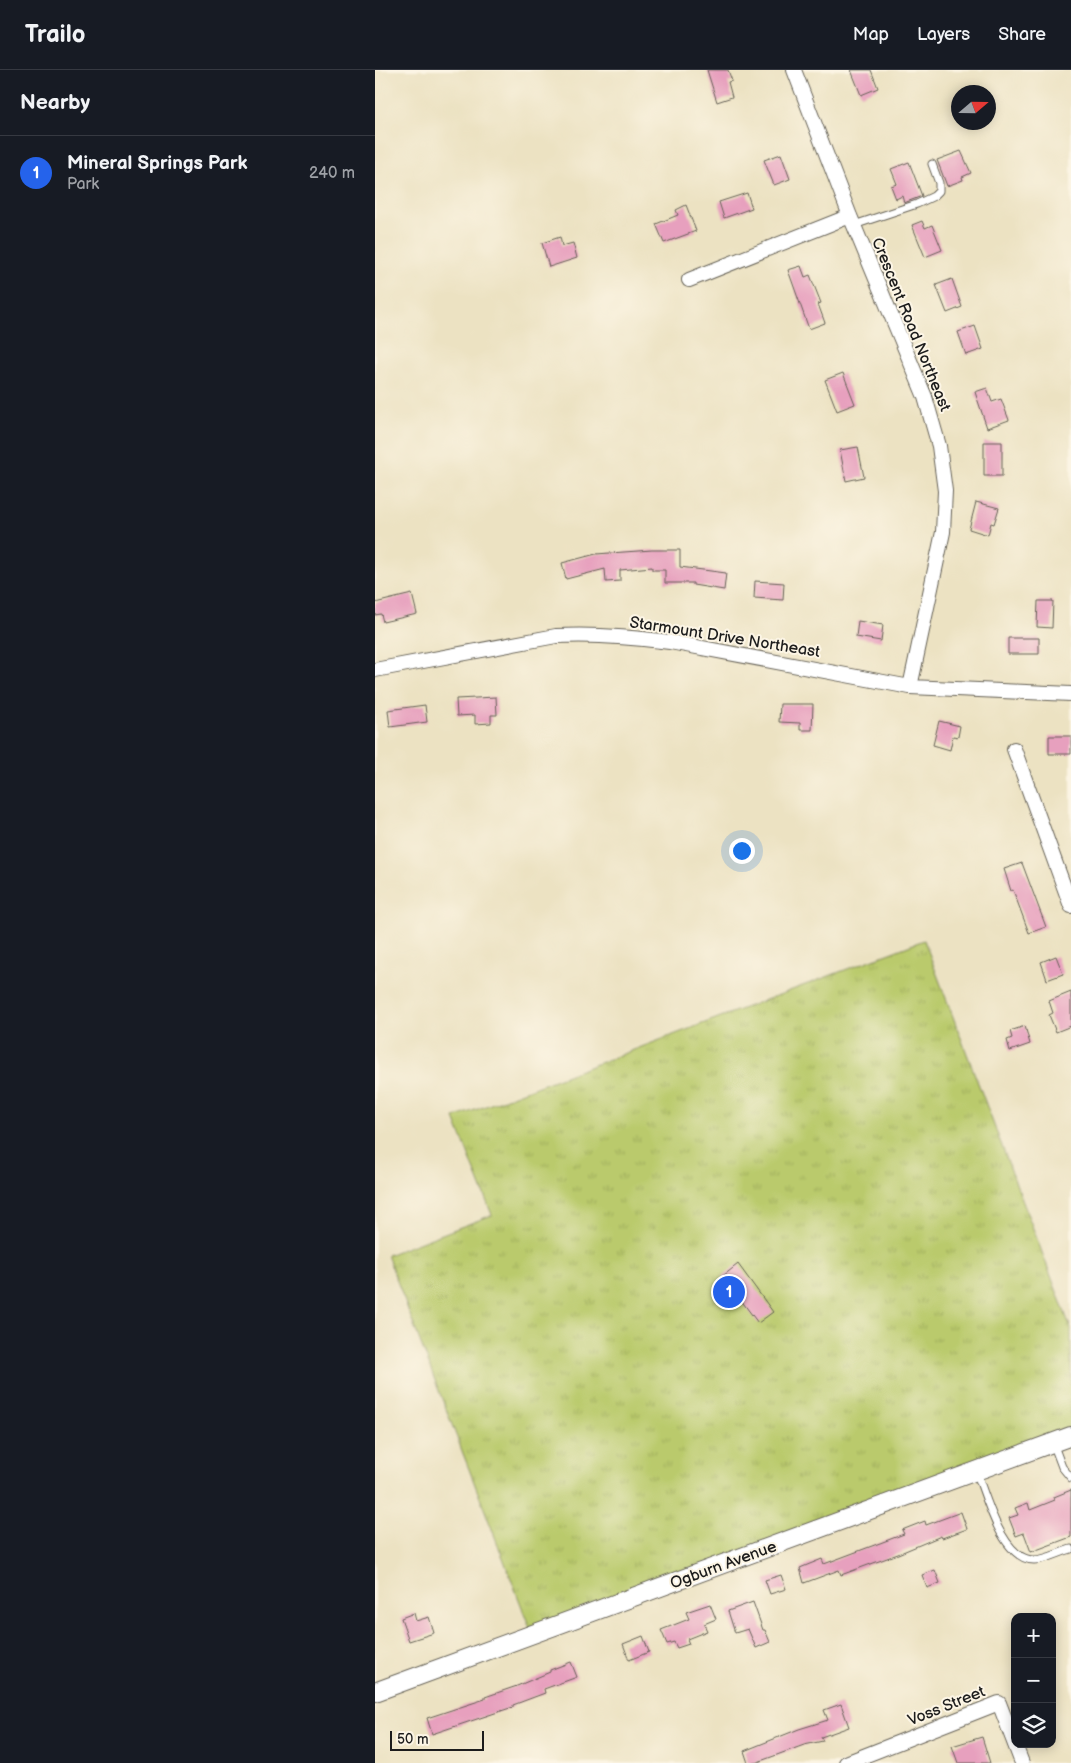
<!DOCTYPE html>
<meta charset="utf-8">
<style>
body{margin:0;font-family:"Balsamiq Sans",sans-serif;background:#20242c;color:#f1f3f6}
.controls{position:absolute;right:15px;bottom:15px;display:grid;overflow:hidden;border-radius:10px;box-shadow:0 2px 12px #0003}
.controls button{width:45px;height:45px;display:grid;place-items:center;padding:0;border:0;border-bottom:1px solid #363941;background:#171b24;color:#f1f3f6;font:25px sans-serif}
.compass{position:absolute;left:576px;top:15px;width:45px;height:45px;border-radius:50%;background:#171b24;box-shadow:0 2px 12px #0003;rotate:70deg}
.scale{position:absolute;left:15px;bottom:12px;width:94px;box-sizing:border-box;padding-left:5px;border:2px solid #1c1c1c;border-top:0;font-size:14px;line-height:18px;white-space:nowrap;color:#1c1c1c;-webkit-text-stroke:4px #fcf5e5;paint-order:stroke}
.you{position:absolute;left:366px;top:780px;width:18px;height:18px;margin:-12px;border:4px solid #fff;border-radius:50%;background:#1a73e8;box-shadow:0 0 0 8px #1a73e833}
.badge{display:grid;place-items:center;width:32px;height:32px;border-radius:50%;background:#2563eb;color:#fff;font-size:16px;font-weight:700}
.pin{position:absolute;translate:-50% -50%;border:2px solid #fff;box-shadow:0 1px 5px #0006}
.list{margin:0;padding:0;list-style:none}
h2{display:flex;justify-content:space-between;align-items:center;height:65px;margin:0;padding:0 20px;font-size:21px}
h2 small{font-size:16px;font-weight:400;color:#9ea1a6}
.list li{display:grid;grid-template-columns:32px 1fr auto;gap:15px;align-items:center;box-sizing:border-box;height:75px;padding:0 20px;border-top:1px solid #363941}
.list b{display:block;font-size:19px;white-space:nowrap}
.list p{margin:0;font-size:16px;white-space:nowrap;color:#9ea1a6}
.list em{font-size:16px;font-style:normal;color:#9ea1a6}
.icon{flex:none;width:28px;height:28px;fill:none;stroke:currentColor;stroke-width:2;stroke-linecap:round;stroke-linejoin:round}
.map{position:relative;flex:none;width:696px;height:1693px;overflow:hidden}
header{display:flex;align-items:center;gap:30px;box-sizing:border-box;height:70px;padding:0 25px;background:#171b24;border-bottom:1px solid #363941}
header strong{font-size:24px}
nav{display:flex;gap:28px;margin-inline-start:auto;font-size:18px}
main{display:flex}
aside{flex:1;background:#171b24}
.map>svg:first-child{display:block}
.park{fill:url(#park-tufts);stroke:#6b7344}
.building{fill:#e7a0be}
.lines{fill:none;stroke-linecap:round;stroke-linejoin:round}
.service-casing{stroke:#656156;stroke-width:9}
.minor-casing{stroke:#656156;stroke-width:16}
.tertiary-casing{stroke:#656156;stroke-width:20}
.service{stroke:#fff;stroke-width:7}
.minor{stroke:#fff;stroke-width:14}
.tertiary{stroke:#fff;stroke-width:18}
.labels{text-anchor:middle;stroke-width:4;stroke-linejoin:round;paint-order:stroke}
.street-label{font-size:16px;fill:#1c1c1c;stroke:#fcf5e5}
</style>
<header>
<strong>Trailo</strong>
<nav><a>Map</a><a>Layers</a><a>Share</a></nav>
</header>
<main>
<aside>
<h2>Nearby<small></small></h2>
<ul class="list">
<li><span class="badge">1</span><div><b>Mineral Springs Park</b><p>Park</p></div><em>240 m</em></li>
</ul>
</aside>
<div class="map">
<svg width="696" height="1693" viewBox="0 0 696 1693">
<defs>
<pattern id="park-tufts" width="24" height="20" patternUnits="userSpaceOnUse" patternTransform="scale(1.25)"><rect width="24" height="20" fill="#baca6c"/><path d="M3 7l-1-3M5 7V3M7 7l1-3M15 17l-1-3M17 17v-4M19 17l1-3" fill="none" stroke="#9fad5d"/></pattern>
</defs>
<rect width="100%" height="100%" fill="#fcf5e5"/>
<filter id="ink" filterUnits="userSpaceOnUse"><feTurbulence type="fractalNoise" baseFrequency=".02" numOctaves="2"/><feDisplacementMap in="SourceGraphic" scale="10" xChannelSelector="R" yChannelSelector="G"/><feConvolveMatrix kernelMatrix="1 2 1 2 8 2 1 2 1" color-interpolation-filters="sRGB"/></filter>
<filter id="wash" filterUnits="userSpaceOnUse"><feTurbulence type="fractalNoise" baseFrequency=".0096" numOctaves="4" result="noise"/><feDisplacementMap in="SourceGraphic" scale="20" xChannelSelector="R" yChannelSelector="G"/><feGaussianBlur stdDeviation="1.12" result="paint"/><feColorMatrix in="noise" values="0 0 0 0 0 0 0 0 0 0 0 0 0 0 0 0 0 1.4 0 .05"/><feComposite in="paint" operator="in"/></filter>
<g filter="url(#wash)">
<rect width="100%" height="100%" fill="#ece2c2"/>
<path class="park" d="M 549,870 L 696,1259 L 696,1361 L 156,1561 L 12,1185 L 117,1145 L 79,1048 Z"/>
<g id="blocks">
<path class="building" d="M 332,0 L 353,0 L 357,11 L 353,12 L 357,27 L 342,32 Z
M 476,0 L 496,0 L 503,18 L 486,25 Z
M 586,81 L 596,103 L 587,107 L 588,110 L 572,116 L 562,90 Z
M 406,84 L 415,109 L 399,115 L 389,90 Z
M 534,92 L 547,126 L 529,133 L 527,126 L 521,129 L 516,116 L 522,114 L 516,99 Z
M 372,123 L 377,138 L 349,148 L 344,132 Z
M 311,135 L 321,161 L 289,173 L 281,154 L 303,145 L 301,140 Z
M 547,151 L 550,158 L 557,155 L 567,180 L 550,187 L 537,155 Z
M 185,167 L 187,176 L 198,173 L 202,188 L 174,197 L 167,173 Z
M 426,196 L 430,207 L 435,205 L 446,233 L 443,234 L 450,253 L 434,259 L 413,200 Z
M 577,209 L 587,237 L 572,243 L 561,215 Z
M 600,256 L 608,279 L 591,285 L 583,262 Z
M 468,303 L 480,334 L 462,341 L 450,310 Z
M 612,318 L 617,332 L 626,329 L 634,350 L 612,358 L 600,322 Z
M 609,372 L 627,372 L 627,406 L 609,406 Z
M 483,377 L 489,407 L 471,411 L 465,380 Z
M 601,432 L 624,438 L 619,454 L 616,453 L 613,465 L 594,459 Z
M 277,480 L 305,480 L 305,497 L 351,503 L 349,520 L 318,515 L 318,513 L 290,513 L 290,500 L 277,500 L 277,497 L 245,500 L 245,511 L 231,512 L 230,499 L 191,509 L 187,493 L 221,484 Z
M 380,511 L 409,513 L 408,530 L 379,528 Z
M 37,524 L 42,544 L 8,552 L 6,544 L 0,545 L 0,533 Z
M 663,531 L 678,531 L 677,558 L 662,557 Z
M 483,551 L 508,555 L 506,571 L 481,567 Z
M 633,568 L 664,568 L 664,584 L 633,584 Z
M 121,627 L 122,645 L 116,645 L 116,653 L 100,654 L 100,645 L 82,646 L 81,629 Z
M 405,634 L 438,634 L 437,660 L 425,660 L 425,653 L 404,652 Z
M 50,635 L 52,652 L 15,657 L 13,640 Z
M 564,651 L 585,656 L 583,667 L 578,666 L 575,680 L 558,675 Z
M 674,666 L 696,666 L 696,684 L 674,684 Z
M 647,793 L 671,857 L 654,863 L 638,820 L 636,821 L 629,799 Z
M 681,886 L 688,904 L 672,910 L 666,892 Z
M 696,922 L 696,956 L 681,962 L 674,945 L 678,943 L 674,931 Z
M 650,956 L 655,974 L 635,981 L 632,970 L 637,968 L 635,961 Z
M 363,1194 L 398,1242 L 383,1253 L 348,1206 Z
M 696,1420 L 696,1467 L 656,1482 L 649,1463 L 641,1466 L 634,1448 L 643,1445 L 640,1438 L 653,1433 L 655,1440 L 680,1430 L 679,1427 Z
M 586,1442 L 592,1459 L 567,1468 L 566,1466 L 523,1484 L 466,1505 L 464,1500 L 429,1513 L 425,1498 L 447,1489 L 449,1494 L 529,1464 L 527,1460 L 550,1451 L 551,1455 Z
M 560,1500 L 565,1513 L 552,1518 L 547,1505 Z
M 406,1505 L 411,1519 L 395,1524 L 390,1510 Z
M 378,1532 L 388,1560 L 390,1560 L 395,1572 L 381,1578 L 373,1559 L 360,1563 L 353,1541 Z
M 335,1534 L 341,1549 L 329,1554 L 332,1561 L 312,1569 L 314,1574 L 302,1578 L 299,1572 L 292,1574 L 286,1560 L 314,1549 L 311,1542 Z
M 39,1543 L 41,1551 L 54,1547 L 59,1563 L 34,1571 L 26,1548 Z
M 268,1566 L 274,1582 L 254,1590 L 248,1574 Z
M 196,1592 L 202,1607 L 169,1619 L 170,1623 L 138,1635 L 138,1637 L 57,1664 L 52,1648 L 110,1629 L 110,1627 L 142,1616 L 175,1602 L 175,1600 Z
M 466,1634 L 474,1657 L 446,1667 L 448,1671 L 429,1675 L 380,1693 L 373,1693 L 369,1681 L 424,1659 L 453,1650 L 449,1640 Z
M 607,1667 L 615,1693 L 583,1693 L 577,1676 Z"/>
</g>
</g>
<g filter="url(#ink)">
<use href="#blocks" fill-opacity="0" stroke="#656156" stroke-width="1"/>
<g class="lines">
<g class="service-casing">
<path id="service" d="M 479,155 L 542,134 L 559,126 L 564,121 L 564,113 L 557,94
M 678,1373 L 687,1397 L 696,1408
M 601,1401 C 611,1426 627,1490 659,1490 C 671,1490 685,1482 696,1479"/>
</g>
<g class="minor-casing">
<path id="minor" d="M 419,0 L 475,146 L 550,327 L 564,376 L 570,421 L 568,462 L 535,617
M 314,210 L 475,146
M 0,600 L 181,566 C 219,564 257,567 295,572 L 535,617 L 696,624
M 639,679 L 696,836
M 471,1693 L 624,1633 L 647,1693"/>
</g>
<g class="tertiary-casing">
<path id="tertiary" d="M 0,1622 L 696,1366"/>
</g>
<use href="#service" class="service"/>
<use href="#minor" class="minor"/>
<use href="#tertiary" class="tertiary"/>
</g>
</g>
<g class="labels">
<g class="street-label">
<text transform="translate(537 254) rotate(68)" y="6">Crescent Road Northeast</text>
<text transform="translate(350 566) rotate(9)" y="6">Starmount Drive Northeast</text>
<text transform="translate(348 1494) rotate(-20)" y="6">Ogburn Avenue</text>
<text transform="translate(571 1635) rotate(-22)" y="6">Voss Street</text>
</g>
</g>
</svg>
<div class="controls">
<button>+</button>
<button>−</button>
<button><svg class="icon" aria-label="layers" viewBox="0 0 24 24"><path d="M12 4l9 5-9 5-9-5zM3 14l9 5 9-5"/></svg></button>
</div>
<svg class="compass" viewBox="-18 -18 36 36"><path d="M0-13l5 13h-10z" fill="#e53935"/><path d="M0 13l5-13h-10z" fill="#9ea1a6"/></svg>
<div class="scale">50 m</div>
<div class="you"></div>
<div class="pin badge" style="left:354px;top:1222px">1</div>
</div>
</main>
